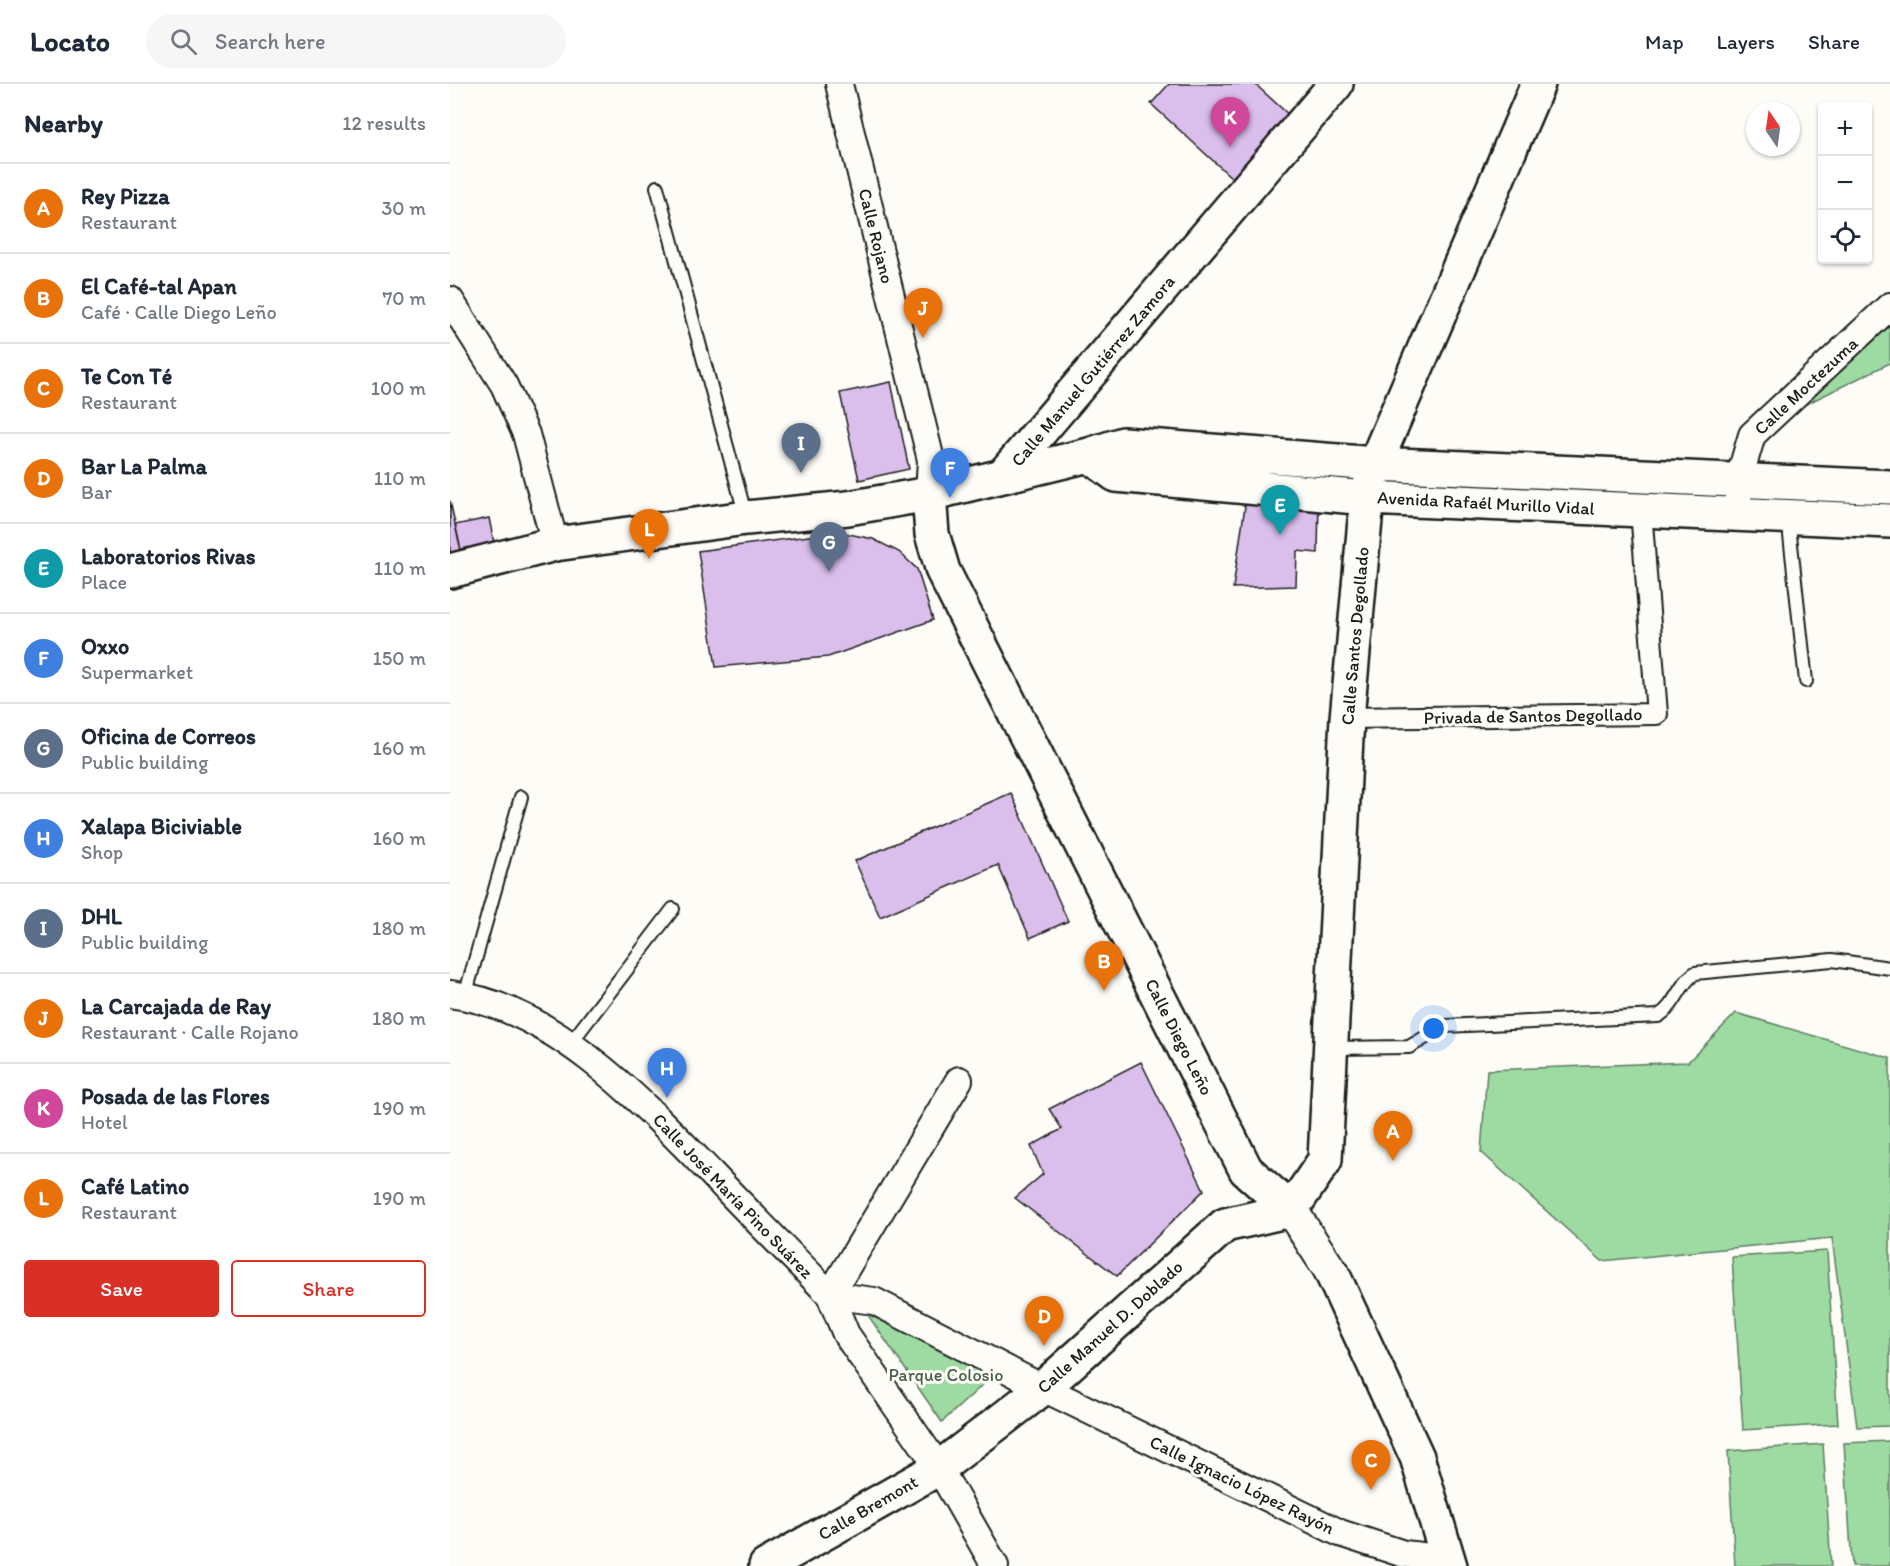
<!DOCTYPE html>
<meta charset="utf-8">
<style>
body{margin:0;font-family:Itim,sans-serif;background:#f6f6f7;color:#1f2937}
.controls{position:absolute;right:18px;top:18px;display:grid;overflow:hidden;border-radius:6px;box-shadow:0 2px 4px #0004}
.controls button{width:54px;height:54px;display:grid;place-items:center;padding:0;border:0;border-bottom:2px solid #e0e1e3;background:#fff;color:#1f2937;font:30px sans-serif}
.compass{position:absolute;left:1296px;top:18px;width:54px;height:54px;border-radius:50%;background:#fff;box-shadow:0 2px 4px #0004;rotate:347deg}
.you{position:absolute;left:984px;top:945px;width:21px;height:21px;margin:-15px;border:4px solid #fff;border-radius:50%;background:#1a73e8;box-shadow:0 0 0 9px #1a73e833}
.badge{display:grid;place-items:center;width:39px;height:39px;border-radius:50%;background:#d93025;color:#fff;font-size:20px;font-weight:700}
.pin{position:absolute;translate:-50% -50px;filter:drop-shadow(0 2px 3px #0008)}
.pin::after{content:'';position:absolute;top:32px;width:21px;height:18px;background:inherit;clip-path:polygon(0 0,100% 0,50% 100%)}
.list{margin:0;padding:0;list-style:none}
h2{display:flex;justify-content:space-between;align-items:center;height:78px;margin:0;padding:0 24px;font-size:26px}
h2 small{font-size:20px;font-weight:400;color:#747a83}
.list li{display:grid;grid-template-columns:39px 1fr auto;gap:18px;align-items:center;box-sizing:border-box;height:90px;padding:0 24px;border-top:2px solid #e0e1e3}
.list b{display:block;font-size:22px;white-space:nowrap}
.list p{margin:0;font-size:20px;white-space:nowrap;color:#747a83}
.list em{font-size:20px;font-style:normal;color:#747a83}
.actions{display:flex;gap:12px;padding:18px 24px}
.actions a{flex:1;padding:14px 0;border:2px solid #d93025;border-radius:6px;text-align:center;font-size:21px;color:#d93025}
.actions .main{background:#d93025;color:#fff}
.icon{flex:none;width:33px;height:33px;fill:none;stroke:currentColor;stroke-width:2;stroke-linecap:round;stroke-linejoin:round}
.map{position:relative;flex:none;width:1440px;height:1482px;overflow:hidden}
header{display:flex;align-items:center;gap:36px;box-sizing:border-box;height:84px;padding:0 30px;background:#fff;border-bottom:2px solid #e0e1e3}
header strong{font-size:28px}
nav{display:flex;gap:33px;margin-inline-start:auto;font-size:21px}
.search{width:420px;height:54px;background:#f6f6f7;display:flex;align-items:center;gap:15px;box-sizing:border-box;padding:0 21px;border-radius:33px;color:#747a83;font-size:22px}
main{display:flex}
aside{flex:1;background:#fff}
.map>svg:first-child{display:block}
.green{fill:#9ddba3;stroke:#5c7c60;stroke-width:1.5}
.building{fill:#dabeec;stroke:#1c1c1c;stroke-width:1.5}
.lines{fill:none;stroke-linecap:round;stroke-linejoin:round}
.service-casing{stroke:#1c1c1c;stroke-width:16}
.pedestrian-casing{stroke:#1c1c1c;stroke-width:24}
.minor-casing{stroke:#1c1c1c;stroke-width:30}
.tertiary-casing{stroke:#1c1c1c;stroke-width:36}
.secondary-casing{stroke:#1c1c1c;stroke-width:38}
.service{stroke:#fdfcf7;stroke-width:12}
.pedestrian{stroke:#fdfcf7;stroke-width:20}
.minor{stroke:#fdfcf7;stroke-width:26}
.tertiary{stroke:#fdfcf7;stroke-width:32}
.secondary{stroke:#fdfcf7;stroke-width:33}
.labels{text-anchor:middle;stroke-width:6;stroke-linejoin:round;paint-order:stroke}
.street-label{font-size:18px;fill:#1c1c1c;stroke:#fdfcf7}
.park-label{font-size:18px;fill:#495f4b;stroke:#fdfcf7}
</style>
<header>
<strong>Locato</strong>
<div class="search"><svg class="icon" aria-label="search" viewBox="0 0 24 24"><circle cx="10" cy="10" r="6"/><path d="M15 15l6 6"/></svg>Search here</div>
<nav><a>Map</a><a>Layers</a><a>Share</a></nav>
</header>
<main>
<aside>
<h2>Nearby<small>12 results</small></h2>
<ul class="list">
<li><span class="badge" style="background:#e8710a">A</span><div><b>Rey Pizza</b><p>Restaurant</p></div><em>30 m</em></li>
<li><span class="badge" style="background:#e8710a">B</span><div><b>El Café-tal Apan</b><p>Café · Calle Diego Leño</p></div><em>70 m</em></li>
<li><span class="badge" style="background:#e8710a">C</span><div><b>Te Con Té</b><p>Restaurant</p></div><em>100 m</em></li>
<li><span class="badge" style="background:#e8710a">D</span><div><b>Bar La Palma</b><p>Bar</p></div><em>110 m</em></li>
<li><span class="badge" style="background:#0f9aa8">E</span><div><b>Laboratorios Rivas</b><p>Place</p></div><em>110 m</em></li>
<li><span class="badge" style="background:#3f7fe0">F</span><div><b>Oxxo</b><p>Supermarket</p></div><em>150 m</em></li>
<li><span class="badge" style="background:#5c6f8a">G</span><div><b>Oficina de Correos</b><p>Public building</p></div><em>160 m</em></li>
<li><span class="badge" style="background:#3f7fe0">H</span><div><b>Xalapa Biciviable</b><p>Shop</p></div><em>160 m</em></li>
<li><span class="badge" style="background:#5c6f8a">I</span><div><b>DHL</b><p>Public building</p></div><em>180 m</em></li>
<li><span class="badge" style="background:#e8710a">J</span><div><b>La Carcajada de Ray</b><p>Restaurant · Calle Rojano</p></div><em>180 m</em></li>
<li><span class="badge" style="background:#d1479c">K</span><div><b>Posada de las Flores</b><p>Hotel</p></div><em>190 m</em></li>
<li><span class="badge" style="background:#e8710a">L</span><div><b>Café Latino</b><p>Restaurant</p></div><em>190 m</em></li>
</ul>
<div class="actions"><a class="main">Save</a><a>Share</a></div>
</aside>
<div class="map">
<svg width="1440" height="1482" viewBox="0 0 1440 1482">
<rect width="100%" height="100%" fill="#fdfcf7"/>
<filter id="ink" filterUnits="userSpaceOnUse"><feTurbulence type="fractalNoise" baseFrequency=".0167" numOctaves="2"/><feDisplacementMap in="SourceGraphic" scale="12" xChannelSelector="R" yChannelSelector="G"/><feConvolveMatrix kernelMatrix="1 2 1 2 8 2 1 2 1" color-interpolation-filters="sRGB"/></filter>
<g filter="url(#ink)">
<path class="green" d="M 1440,234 L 1440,279 L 1348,324 Z
M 1286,929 L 1440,974 L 1440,1342 L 1407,1343 L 1382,1154 L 1152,1177 L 1031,1068 L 1037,986 L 1238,978 Z
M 1377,1167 L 1388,1340 L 1293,1346 L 1282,1173 Z
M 406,1214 L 551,1284 L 492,1338 Z
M 1440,1357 L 1440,1482 L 1402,1482 L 1394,1359 Z
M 1373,1360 L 1381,1482 L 1285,1482 L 1278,1367 Z"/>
<path class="building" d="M 719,0 L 805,0 L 840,32 L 782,94 L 701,20 Z
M 441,298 L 459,385 L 409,396 L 390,309 Z
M 797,408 L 869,414 L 868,469 L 847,467 L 846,502 L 783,504 Z
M 0,417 L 11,466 L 0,469 Z
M 39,434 L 44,459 L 11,466 L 5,441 Z
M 389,448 L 423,455 L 449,468 L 467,485 L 483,536 L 378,573 L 266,583 L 248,467 Z
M 561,709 L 618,837 L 580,854 L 548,781 L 430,833 L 405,777 Z
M 691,978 L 754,1106 L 667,1192 L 565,1114 L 593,1090 L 581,1062 L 612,1045 L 599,1025 Z"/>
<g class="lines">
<g class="service-casing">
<path id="service" d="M 207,103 L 296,433
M 1338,433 L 1356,597
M 15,912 L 71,713
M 120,960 L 223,825
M 883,964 L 959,963 L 995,942 L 1208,932 C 1226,922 1228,901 1245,889 L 1382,876 L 1440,884"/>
</g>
<g class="pedestrian-casing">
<path id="pedestrian" d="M 897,634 L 1207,630 L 1191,426"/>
</g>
<g class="minor-casing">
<path id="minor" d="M 389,0 L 481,376 L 479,410
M 0,216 L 54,301 L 76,350 L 105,460
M 1288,415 L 1289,395 L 1302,351 L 1440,222
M 0,910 C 104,923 193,1019 262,1090 C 301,1131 341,1171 380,1211 L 396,1250 L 489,1384 L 545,1482
M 509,996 L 380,1211 L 424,1217 L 593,1304 L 890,1449 L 954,1470 L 998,1475"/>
</g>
<g class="tertiary-casing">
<path id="tertiary" d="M 841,1126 L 882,1189"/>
</g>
<g class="secondary-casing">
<path id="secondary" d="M 639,371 L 666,391 L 917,414 L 1440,437
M 554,390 L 886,0
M 479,410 L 482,450 L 493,487 L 796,1086 L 841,1126
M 0,487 L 105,460 L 296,434 L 398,424 L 479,410 L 639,371 L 673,360 L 925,380 L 1440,403
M 841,1126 L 875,1076 L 897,634 L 917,414 L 925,380 L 1088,0
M 882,1189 L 967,1373 L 1000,1482
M 316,1482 L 489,1384 L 593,1304 L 775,1141 L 841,1126"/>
</g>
<use href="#service" class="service"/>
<use href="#pedestrian" class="pedestrian"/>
<use href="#minor" class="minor"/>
<use href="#tertiary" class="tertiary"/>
<use href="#secondary" class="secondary"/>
</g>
</g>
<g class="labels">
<g class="street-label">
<text transform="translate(426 152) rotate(76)" y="6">Calle Rojano</text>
<text transform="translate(643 287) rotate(-50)" y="6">Calle Manuel Gutiérrez Zamora</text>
<text transform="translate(1356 302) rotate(-43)" y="6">Calle Moctezuma</text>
<text transform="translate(1036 419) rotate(3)" y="6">Avenida Rafaél Murillo Vidal</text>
<text transform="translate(905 552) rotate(-85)" y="6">Calle Santos Degollado</text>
<text transform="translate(1083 632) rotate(-1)" y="6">Privada de Santos Degollado</text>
<text transform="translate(729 953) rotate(63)" y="6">Calle Diego Leño</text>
<text transform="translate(283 1112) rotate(46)" y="6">Calle José María Pino Suárez</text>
<text transform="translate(660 1243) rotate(-42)" y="6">Calle Manuel D. Doblado</text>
<text transform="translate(792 1401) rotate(26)" y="6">Calle Ignacio López Rayón</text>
<text transform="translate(418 1424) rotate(-30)" y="6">Calle Bremont</text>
</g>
<g class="park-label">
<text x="496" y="1297">Parque Colosio</text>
</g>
</g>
</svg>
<div class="controls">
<button>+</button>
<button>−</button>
<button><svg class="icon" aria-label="locate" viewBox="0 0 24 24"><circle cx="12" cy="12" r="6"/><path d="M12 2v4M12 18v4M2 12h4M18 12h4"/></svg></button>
</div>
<svg class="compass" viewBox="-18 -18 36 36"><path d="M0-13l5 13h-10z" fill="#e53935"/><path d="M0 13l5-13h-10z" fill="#747a83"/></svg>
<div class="you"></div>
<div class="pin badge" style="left:943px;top:1077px;background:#e8710a">A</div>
<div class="pin badge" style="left:654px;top:907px;background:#e8710a">B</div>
<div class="pin badge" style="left:921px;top:1406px;background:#e8710a">C</div>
<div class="pin badge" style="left:594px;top:1262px;background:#e8710a">D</div>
<div class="pin badge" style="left:830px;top:451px;background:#0f9aa8">E</div>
<div class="pin badge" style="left:500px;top:414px;background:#3f7fe0">F</div>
<div class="pin badge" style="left:379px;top:488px;background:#5c6f8a">G</div>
<div class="pin badge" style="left:217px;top:1014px;background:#3f7fe0">H</div>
<div class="pin badge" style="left:351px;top:389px;background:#5c6f8a">I</div>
<div class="pin badge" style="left:473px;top:254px;background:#e8710a">J</div>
<div class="pin badge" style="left:780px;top:63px;background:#d1479c">K</div>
<div class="pin badge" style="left:199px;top:475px;background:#e8710a">L</div>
</div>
</main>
